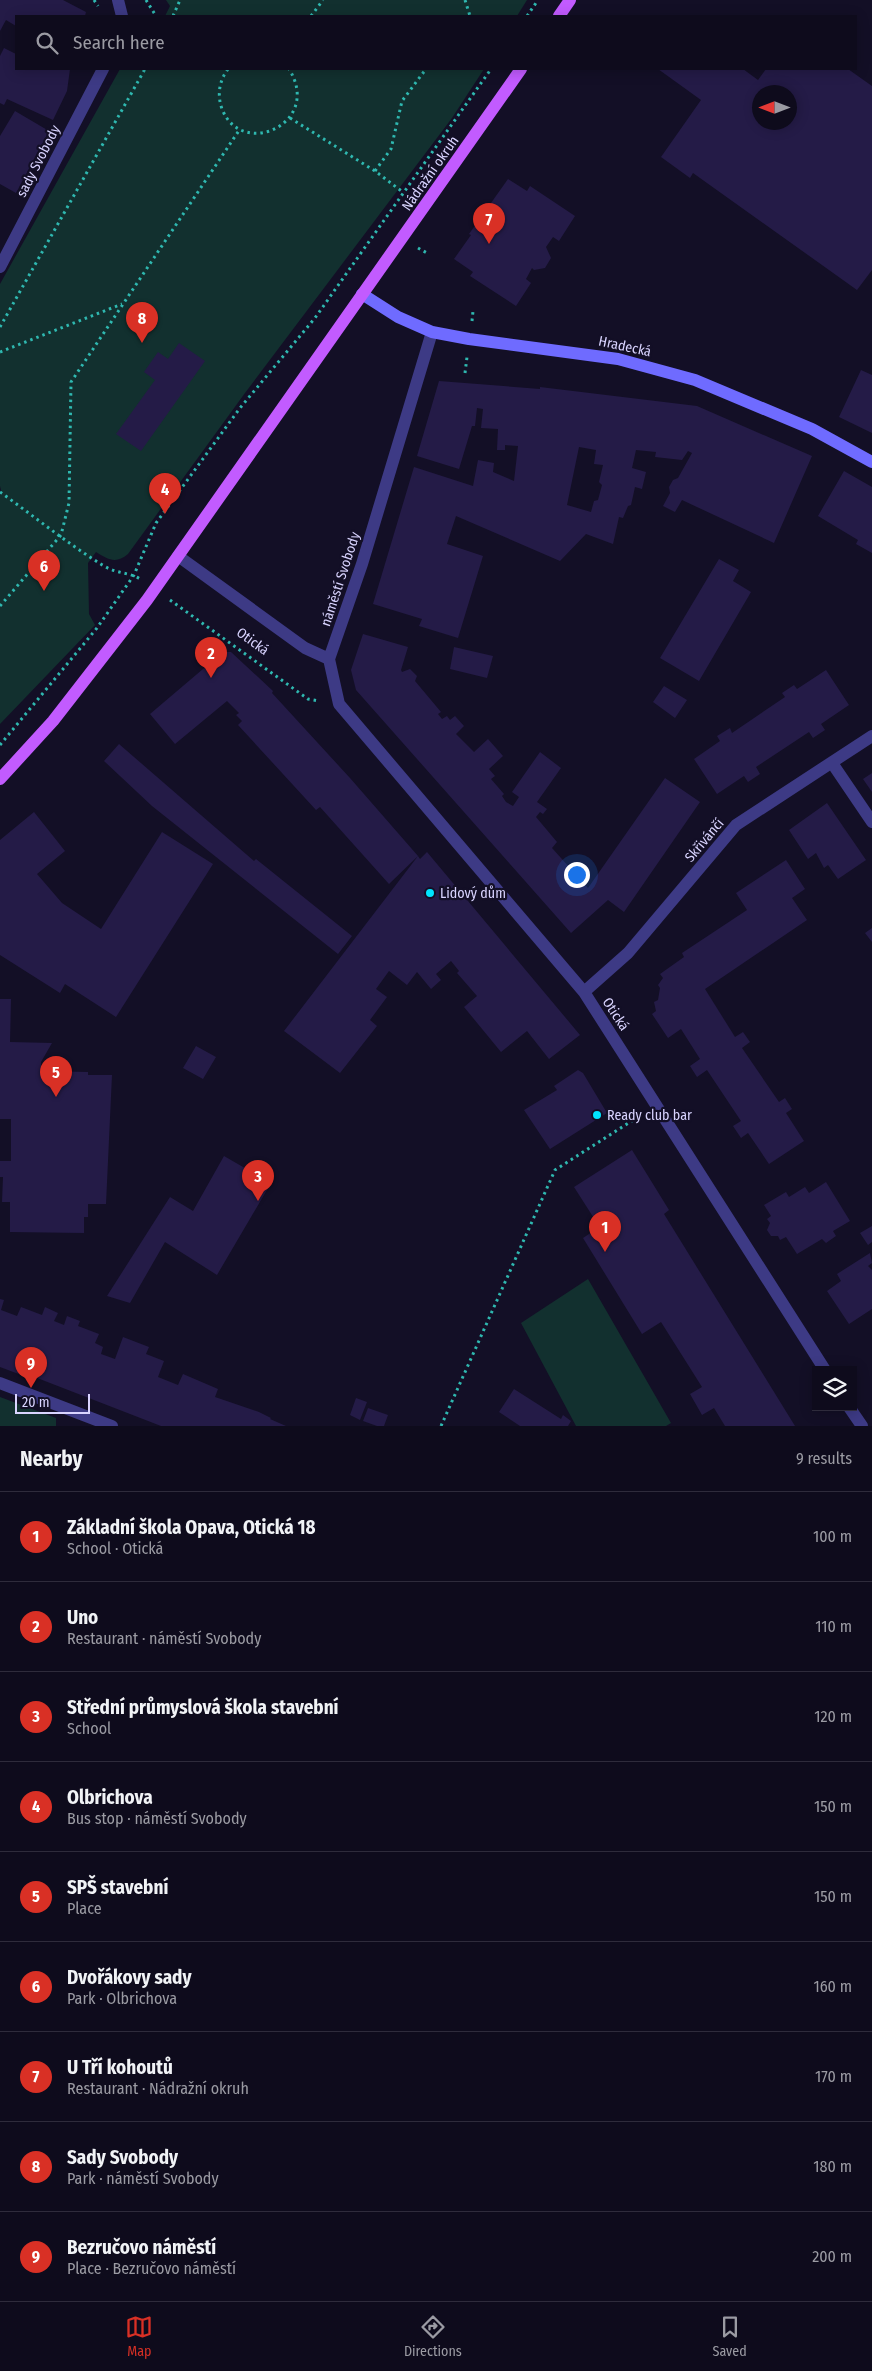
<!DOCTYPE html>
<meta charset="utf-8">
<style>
body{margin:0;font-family:"Fira Sans Condensed",sans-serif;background:#171425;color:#f1f3f6}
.controls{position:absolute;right:15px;bottom:15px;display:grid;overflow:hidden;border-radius:0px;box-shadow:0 2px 12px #0003}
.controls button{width:45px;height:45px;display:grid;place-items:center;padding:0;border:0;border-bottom:1px solid #2e2b3b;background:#0e0b1c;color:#f1f3f6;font:25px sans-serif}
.compass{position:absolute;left:752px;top:85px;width:45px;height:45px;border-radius:50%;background:#0e0b1c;box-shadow:0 2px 12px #0003;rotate:270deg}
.scale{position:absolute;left:15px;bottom:12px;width:75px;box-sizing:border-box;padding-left:5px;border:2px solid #d9d4ff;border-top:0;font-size:14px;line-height:18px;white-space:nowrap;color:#d9d4ff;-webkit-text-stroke:4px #130f26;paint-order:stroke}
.you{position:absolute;left:576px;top:874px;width:18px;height:18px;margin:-12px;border:4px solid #fff;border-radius:50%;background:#1a73e8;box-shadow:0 0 0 8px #1a73e833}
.badge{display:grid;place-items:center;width:32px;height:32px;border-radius:50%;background:#d93025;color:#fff;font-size:16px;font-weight:700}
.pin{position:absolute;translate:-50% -41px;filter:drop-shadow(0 1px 2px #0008)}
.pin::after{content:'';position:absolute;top:26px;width:18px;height:15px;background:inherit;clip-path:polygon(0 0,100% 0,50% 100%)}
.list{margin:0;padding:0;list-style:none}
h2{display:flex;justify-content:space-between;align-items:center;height:65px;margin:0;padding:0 20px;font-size:21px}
h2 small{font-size:16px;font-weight:400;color:#9b9ba3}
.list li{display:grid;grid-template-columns:32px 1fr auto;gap:15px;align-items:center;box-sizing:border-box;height:90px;padding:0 20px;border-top:1px solid #2e2b3b}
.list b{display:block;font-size:19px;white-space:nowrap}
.list p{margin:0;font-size:16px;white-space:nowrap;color:#9b9ba3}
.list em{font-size:16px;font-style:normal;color:#9b9ba3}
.icon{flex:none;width:28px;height:28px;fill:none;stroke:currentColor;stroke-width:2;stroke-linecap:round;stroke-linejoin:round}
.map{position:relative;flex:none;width:872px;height:1426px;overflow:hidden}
.search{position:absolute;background:#0e0b1c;box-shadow:0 2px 12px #0003;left:15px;right:15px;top:15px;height:55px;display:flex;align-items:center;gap:12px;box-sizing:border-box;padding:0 18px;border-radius:0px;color:#9b9ba3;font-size:19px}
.sheet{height:875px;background:#0e0b1c}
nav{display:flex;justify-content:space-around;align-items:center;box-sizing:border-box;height:70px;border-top:1px solid #2e2b3b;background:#0e0b1c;font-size:14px;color:#9b9ba3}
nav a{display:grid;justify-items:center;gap:2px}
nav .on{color:#d93025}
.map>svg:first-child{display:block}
.green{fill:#12302f}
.building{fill:#241b47;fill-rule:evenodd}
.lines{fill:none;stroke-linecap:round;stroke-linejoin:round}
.path{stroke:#2fb8b0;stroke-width:3;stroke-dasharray:2.5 4;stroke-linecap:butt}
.minor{stroke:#3d3a85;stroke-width:12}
.secondary{stroke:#6f6bff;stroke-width:12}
.primary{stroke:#c25bff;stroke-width:12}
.poi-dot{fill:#00e5ff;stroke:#130f26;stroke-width:2}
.labels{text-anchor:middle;stroke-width:4.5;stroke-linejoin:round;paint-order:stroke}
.street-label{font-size:14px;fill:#d9d4ff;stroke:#130f26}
.poi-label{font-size:14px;fill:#d9d4ff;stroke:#130f26;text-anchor:start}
</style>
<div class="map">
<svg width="872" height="1426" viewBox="0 0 872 1426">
<rect width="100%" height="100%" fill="#130f26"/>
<path class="green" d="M 166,0 L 527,0 L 517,16 L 165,16 L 170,6 Z
M 120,69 L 484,69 L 452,118 L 245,393 L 128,554 C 116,564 109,560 96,552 L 88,563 L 89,614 L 95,625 L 0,724 L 0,495 L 2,494 L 0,486 L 0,284 Z
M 588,1279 L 671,1423 L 666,1426 L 576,1426 L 521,1323 Z
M 0,1397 L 56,1418 L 56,1426 L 0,1426 Z"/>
<path class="building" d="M 0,0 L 63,0 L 86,12 L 85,16 L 16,16 L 16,26 L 6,20 L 0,31 Z
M 4,48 L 16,54 L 16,69 L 70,69 L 67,91 L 53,120 L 7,99 L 4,105 L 0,103 L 0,56 Z
M 658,69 L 743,69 L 758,80 L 766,69 L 848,69 L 872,86 L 872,270 L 857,290 L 693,173 L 690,178 L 661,157 L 701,100 ZM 760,92 L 790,92 L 790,122 L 760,122 Z
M 15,111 L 49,131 L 16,193 L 0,184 L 0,136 Z
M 508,179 L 527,191 L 530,186 L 575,216 L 559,241 L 553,237 L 546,247 L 551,258 L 545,268 L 534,270 L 532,268 L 526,279 L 531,283 L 516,306 L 470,276 L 473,272 L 454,259 L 471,235 L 469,234 Z
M 179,343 L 205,361 L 141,451 L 116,434 L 155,380 L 144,372 L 158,352 L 168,359 Z
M 861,370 L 872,375 L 872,433 L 839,417 Z
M 439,381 L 540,389 L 540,387 L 697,406 L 812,456 L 774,543 L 682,500 L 675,512 L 663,506 L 670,493 L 669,487 L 673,480 L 678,478 L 692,453 L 688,451 L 682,460 L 655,457 L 656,452 L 636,450 L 632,468 L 646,472 L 642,489 L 635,487 L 631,505 L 628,506 L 623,518 L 619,517 L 613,544 L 586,534 L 560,561 L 456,516 L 447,544 L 483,556 L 458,638 L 419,626 L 422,619 L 373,604 L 414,467 L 473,486 L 478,460 L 494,463 L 493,472 L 514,481 L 518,446 L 505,445 L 505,450 L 497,450 L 498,429 L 481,428 L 483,409 L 477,408 L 475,426 L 472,426 L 459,469 L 417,456 ZM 579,447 L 596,450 L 594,464 L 603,465 L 599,482 L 602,485 L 598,500 L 594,501 L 591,512 L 567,505 Z
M 844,471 L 872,487 L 872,553 L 856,544 L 858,540 L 818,516 Z
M 719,559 L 739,570 L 733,581 L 751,592 L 699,681 L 660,658 Z
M 363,634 L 408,647 L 401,670 L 402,672 L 410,669 L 417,676 L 415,681 L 441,712 L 438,714 L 442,719 L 447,716 L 450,720 L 455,716 L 464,726 L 456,734 L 474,752 L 488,739 L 503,756 L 489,769 L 495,776 L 491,779 L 504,794 L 502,796 L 506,802 L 513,806 L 519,797 L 512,792 L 540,752 L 561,768 L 537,802 L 547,809 L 543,814 L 540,812 L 536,817 L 557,842 L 552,848 L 588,888 L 665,778 L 700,802 L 624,912 L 608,900 L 571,933 L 356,690 L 351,670 Z
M 454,647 L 493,656 L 487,678 L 450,669 Z
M 223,652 L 231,652 L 273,691 L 272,693 L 350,778 L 418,856 L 420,859 L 427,852 L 580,1035 L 549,1059 L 527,1031 L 501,1052 L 464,1007 L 477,996 L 457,973 L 459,971 L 451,961 L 436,974 L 441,980 L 431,989 L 417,972 L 407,985 L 389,971 L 376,989 L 387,997 L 370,1020 L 377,1026 L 340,1073 L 284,1031 L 418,856 L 389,884 L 320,807 L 316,810 L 238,725 L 242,721 L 236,715 L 239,713 L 227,701 L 175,744 L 150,714 Z
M 826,670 L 849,705 L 821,724 L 825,730 L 813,738 L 809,732 L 756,767 L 760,774 L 748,782 L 744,776 L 717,794 L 694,759 L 720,741 L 717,736 L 730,728 L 732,733 L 785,697 L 782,693 L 794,685 L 797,689 Z
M 664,686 L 687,700 L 675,718 L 653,702 Z
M 119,744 L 254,861 L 256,859 L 352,936 L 338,954 L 152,806 L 104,761 Z
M 872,773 L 872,792 L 863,779 Z
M 827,803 L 866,860 L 838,879 L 828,865 L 824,868 L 816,853 L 808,859 L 789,830 Z
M 34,812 L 65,851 L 37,874 L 62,903 L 101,929 L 162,832 L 213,864 L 116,1017 L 65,984 L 60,993 L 0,955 L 0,840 Z
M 786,860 L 805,889 L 792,898 L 807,920 L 705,989 L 735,1037 L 743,1032 L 750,1042 L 742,1048 L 779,1102 L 785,1098 L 792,1109 L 786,1113 L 804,1141 L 769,1164 L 748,1133 L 741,1138 L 733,1126 L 741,1121 L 707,1070 L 697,1077 L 690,1066 L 700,1059 L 681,1029 L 668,1038 L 652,1014 L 656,1011 L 654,1002 L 658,1000 L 660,988 L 658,985 L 663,978 L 660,974 L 684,957 L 682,953 L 747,910 L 736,893 Z
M 872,928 L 872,942 L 865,933 Z
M 0,999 L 11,999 L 10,1042 L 52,1043 L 41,1062 L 41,1071 L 88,1072 L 88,1075 L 112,1075 L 106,1204 L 88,1204 L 88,1217 L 84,1217 L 84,1233 L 10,1232 L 10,1202 L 2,1202 L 3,1177 L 0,1177 L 0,1161 L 11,1161 L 11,1119 L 0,1119 Z
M 196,1046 L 216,1057 L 203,1079 L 183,1068 Z
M 578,1070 L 583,1073 L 607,1113 L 550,1149 L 524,1110 L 557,1090 L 554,1086 Z
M 632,1150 L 669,1210 L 664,1214 L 795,1426 L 725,1426 L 714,1408 L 702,1415 L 690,1394 L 702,1387 L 661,1322 L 642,1334 L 583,1238 L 592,1232 L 589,1227 L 597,1223 L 574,1187 Z
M 224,1156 L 271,1183 L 217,1275 L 165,1242 L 130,1303 L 107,1296 L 170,1197 L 193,1211 Z
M 826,1182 L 850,1221 L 833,1231 L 836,1236 L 826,1243 L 822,1239 L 797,1254 L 786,1237 L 780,1240 L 778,1236 L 771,1236 L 767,1230 L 770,1223 L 767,1219 L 771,1216 L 764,1205 L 786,1192 L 789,1197 L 805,1187 L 809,1193 Z
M 872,1226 L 872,1242 L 868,1245 L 860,1233 Z
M 870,1253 L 872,1263 L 868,1266 L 872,1270 L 872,1309 L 849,1324 L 827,1291 L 841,1281 L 837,1274 Z
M 0,1299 L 4,1300 L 1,1310 L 17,1316 L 21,1307 L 42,1315 L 45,1307 L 58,1313 L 54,1321 L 64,1325 L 67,1316 L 80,1321 L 78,1326 L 99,1334 L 95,1343 L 103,1347 L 101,1354 L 115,1359 L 123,1337 L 149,1347 L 146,1354 L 164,1361 L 158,1377 L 178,1385 L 183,1374 L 218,1389 L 215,1397 L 259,1412 L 271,1418 L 270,1419 L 286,1426 L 161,1426 L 32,1376 L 32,1379 L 0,1367 Z
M 514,1389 L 561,1419 L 563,1415 L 571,1421 L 568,1426 L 520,1426 L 499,1412 Z
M 356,1398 L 367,1402 L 360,1420 L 350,1415 Z
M 368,1408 L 388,1415 L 384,1426 L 377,1426 L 363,1421 Z"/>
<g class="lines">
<path class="path" d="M 94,0 L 98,6
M 146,0 L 156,16
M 465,0 L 470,16
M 173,16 L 180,0
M 311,16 L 323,0
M 527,16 L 538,0
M 228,69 C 219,81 217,95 222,109 C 242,160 323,123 289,69
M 290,118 L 375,171 L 404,193
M 375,171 L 391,149 L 402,101 L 426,69
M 418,248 L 427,253
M 472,321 L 473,311
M 0,327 L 145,69
M 0,352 L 122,304
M 465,373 L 467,357
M 0,492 C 35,517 68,544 104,566 C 117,574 129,572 140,579
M 170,600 L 308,699 L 319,701
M 0,606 L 61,535 L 69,503 L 71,382 L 240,129
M 0,745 L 97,628 L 134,575 L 156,523 L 240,408 L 315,318 L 491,69
M 441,1426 L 555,1170 L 641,1115"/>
<path class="minor" d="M 118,0 L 122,16
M 0,267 L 103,69
M 178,556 L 305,648 L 329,659
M 329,659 L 339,704 L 584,992 L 825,1370
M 329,659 L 362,564 L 432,332
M 832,763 L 872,822
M 584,992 L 628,953 L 736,825 L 872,736
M 0,1383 L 112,1426
M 849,1407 L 862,1426"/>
<path class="secondary" d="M 362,294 L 398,317 L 432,332 L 469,339 L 618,359 L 695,380 L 812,429 L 872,462"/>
<path class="primary" d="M 559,16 L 570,0
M 0,779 L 53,721 L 147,600 L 521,69"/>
</g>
<g class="poi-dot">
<circle cx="430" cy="893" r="5"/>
<circle cx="597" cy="1115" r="5"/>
</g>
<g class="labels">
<g class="street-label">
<text transform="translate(38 161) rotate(-63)" y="5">sady Svobody</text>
<text transform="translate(430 173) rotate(-55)" y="5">Nádražní okruh</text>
<text transform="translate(625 346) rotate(12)" y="5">Hradecká</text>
<text transform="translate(340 579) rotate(-72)" y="5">náměstí Svobody</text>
<text transform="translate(253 641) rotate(36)" y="5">Otická</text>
<text transform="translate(704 840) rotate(-50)" y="5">Skřivánčí</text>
<text transform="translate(616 1014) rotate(57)" y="5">Otická</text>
</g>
<g class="poi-label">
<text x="440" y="898">Lidový dům</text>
<text x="607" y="1120">Ready club bar</text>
</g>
</g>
</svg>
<div class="controls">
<button><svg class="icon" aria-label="layers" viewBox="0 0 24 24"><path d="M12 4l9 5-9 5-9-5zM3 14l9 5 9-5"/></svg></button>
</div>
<svg class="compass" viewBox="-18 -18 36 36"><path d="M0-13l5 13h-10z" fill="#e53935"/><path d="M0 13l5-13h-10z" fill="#9b9ba3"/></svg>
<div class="scale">20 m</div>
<div class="you"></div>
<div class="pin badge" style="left:605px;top:1252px">1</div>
<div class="pin badge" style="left:211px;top:678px">2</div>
<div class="pin badge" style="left:258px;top:1201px">3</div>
<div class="pin badge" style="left:165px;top:514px">4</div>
<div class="pin badge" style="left:56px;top:1097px">5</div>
<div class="pin badge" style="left:44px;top:591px">6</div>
<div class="pin badge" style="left:489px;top:244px">7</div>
<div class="pin badge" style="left:142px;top:343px">8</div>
<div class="pin badge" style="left:31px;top:1388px">9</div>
<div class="search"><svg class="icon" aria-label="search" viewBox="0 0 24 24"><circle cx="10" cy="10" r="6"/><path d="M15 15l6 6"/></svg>Search here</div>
</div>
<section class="sheet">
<h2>Nearby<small>9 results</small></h2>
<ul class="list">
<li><span class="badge">1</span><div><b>Základní škola Opava, Otická 18</b><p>School · Otická</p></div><em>100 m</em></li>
<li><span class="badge">2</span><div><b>Uno</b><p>Restaurant · náměstí Svobody</p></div><em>110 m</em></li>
<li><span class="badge">3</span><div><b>Střední průmyslová škola stavební</b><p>School</p></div><em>120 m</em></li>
<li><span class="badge">4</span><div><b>Olbrichova</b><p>Bus stop · náměstí Svobody</p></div><em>150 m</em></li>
<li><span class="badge">5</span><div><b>SPŠ stavební</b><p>Place</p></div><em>150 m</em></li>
<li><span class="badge">6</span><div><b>Dvořákovy sady</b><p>Park · Olbrichova</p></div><em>160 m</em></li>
<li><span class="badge">7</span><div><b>U Tří kohoutů</b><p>Restaurant · Nádražní okruh</p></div><em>170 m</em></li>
<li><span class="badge">8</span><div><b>Sady Svobody</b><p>Park · náměstí Svobody</p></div><em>180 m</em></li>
<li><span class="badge">9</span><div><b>Bezručovo náměstí</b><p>Place · Bezručovo náměstí</p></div><em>200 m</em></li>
</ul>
</section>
<nav>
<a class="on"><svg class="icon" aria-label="map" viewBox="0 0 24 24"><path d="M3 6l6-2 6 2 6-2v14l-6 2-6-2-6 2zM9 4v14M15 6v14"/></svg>Map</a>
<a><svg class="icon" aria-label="directions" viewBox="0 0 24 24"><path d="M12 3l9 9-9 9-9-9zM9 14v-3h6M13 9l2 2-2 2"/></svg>Directions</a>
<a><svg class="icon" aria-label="saved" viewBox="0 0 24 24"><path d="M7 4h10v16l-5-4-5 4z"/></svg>Saved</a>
</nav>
